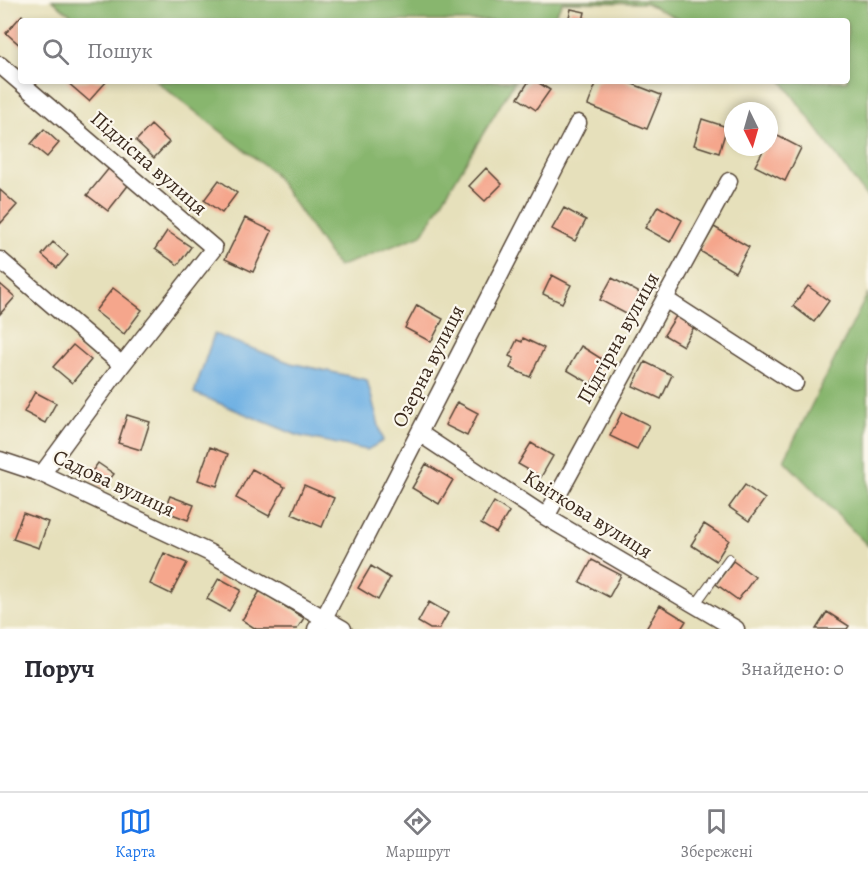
<!DOCTYPE html>
<html lang="uk">
<meta charset="utf-8">
<style>
body{margin:0;font-family:Alegreya,serif;background:#f7f7f7;color:#2b2b33}
.compass{position:absolute;left:724px;top:102px;width:54px;height:54px;border-radius:50%;background:#fff;box-shadow:0 3px 9px #0003;rotate:175deg}
.list{margin:0;padding:0;list-style:none}
h2{display:flex;justify-content:space-between;align-items:center;height:78px;margin:0;padding:0 24px;font-size:26px}
h2 small{font-size:20px;font-weight:400;color:#7c7c81}
.icon{flex:none;width:33px;height:33px;fill:none;stroke:currentColor;stroke-width:2;stroke-linecap:round;stroke-linejoin:round}
.map{position:relative;flex:none;width:868px;height:629px;overflow:hidden}
.search{position:absolute;background:#fff;box-shadow:0 3px 9px #0003;left:18px;right:18px;top:18px;height:66px;display:flex;align-items:center;gap:15px;box-sizing:border-box;padding:0 21px;border-radius:6px;color:#7c7c81;font-size:22px}
.sheet{height:162px;background:#fff}
nav{display:flex;justify-content:space-around;align-items:center;box-sizing:border-box;height:84px;border-top:2px solid #e1e1e2;background:#fff;font-size:16px;color:#7c7c81}
nav a{display:grid;justify-items:center;gap:3px}
nav .on{color:#1a73e8}
.map>svg:first-child{display:block}
.forest{fill:#88b66e;stroke:#627046;stroke-width:1.5}
.water{fill:#6eb0e3;stroke:#546d80;stroke-width:1.5}
.building{fill:#f5a68c}
.lines{fill:none;stroke-linecap:round;stroke-linejoin:round}
.service-casing{stroke:#554536;stroke-width:10}
.minor-casing{stroke:#554536;stroke-width:19}
.service{stroke:#fff;stroke-width:8}
.minor{stroke:#fff;stroke-width:16}
.labels{text-anchor:middle;stroke-width:4.5;stroke-linejoin:round;paint-order:stroke}
.street-label{font-size:21px;fill:#3b2a1e;stroke:#fbf7ec}
</style>
<div class="map">
<svg width="868" height="629" viewBox="0 0 868 629">
<rect width="100%" height="100%" fill="#fbf7ec"/>
<filter id="ink" filterUnits="userSpaceOnUse"><feTurbulence type="fractalNoise" baseFrequency=".0167" numOctaves="2"/><feDisplacementMap in="SourceGraphic" scale="12" xChannelSelector="R" yChannelSelector="G"/><feConvolveMatrix kernelMatrix="1 2 1 2 8 2 1 2 1" color-interpolation-filters="sRGB"/></filter>
<filter id="wash" filterUnits="userSpaceOnUse"><feTurbulence type="fractalNoise" baseFrequency=".008" numOctaves="4" result="noise"/><feDisplacementMap in="SourceGraphic" scale="24" xChannelSelector="R" yChannelSelector="G"/><feGaussianBlur stdDeviation="1.35" result="paint"/><feColorMatrix in="noise" values="0 0 0 0 0 0 0 0 0 0 0 0 0 0 0 0 0 1.4 0 .05"/><feComposite in="paint" operator="in"/></filter>
<g filter="url(#wash)">
<rect width="100%" height="100%" fill="#e6e0bb"/>
<path class="forest" d="M 52,0 L 868,0 L 868,199 L 782,81 L 847,81 L 847,21 L 682,21 L 646,3 L 563,2 L 551,21 L 79,21 Z
M 156,81 L 515,81 L 422,235 L 338,267 L 273,172 Z
M 868,293 L 868,546 L 784,460 Z"/>
<path class="water" d="M 214,334 L 291,363 L 367,380 L 383,441 L 367,450 L 299,436 L 194,393 Z"/>
<g id="blocks">
<path class="building" d="M 571,9 L 585,12 L 583,21 L 568,21 Z
M 22,15 L 28,21 L 21,21 L 21,46 L 6,33 Z
M 66,81 L 107,81 L 89,101 Z
M 529,81 L 536,81 L 550,90 L 536,110 L 518,98 Z
M 597,81 L 625,81 L 661,95 L 647,129 L 588,105 Z
M 702,119 L 727,127 L 719,153 L 694,145 Z
M 151,125 L 169,142 L 154,158 L 136,141 Z
M 44,129 L 59,143 L 47,157 L 31,144 Z
M 772,133 L 801,148 L 785,181 L 755,166 L 765,147 L 769,147 L 769,138 Z
M 110,167 L 130,183 L 108,211 L 87,195 Z
M 486,168 L 502,184 L 485,201 L 469,186 Z
M 219,180 L 237,193 L 222,213 L 204,200 Z
M 0,190 L 17,205 L 0,224 Z
M 658,206 L 682,220 L 670,242 L 645,228 Z
M 564,208 L 586,220 L 575,241 L 552,229 Z
M 245,218 L 272,231 L 253,272 L 225,259 Z
M 714,227 L 749,247 L 735,272 L 700,251 Z
M 167,231 L 191,247 L 178,265 L 155,249 Z
M 53,242 L 68,255 L 57,268 L 42,255 Z
M 552,275 L 571,285 L 562,303 L 543,294 Z
M 612,278 L 640,293 L 628,315 L 600,300 Z
M 0,284 L 15,297 L 0,314 Z
M 808,286 L 829,301 L 814,322 L 793,306 Z
M 113,288 L 142,310 L 124,334 L 95,311 Z
M 417,305 L 443,319 L 431,342 L 405,328 Z
M 676,316 L 694,327 L 683,346 L 664,335 Z
M 523,338 L 544,348 L 530,377 L 510,368 L 514,358 L 509,356 L 517,340 L 522,342 Z
M 73,345 L 91,360 L 72,383 L 53,367 Z
M 581,346 L 605,361 L 591,384 L 567,370 Z
M 645,362 L 672,375 L 661,399 L 633,386 Z
M 35,392 L 56,403 L 45,423 L 24,412 Z
M 457,402 L 478,413 L 467,436 L 445,425 Z
M 622,412 L 649,425 L 637,449 L 610,436 Z
M 127,415 L 150,422 L 141,450 L 118,443 Z
M 531,443 L 553,456 L 541,477 L 518,464 Z
M 210,447 L 228,454 L 217,486 L 198,480 Z
M 98,463 L 114,474 L 103,488 L 88,477 Z
M 426,464 L 453,480 L 439,504 L 412,488 Z
M 252,469 L 285,487 L 269,516 L 236,498 Z
M 304,485 L 334,498 L 322,527 L 292,514 Z
M 745,485 L 765,499 L 749,521 L 729,507 Z
M 170,496 L 194,505 L 188,520 L 164,511 Z
M 494,502 L 509,512 L 496,533 L 481,524 Z
M 23,513 L 48,522 L 39,548 L 13,539 Z
M 704,524 L 729,540 L 716,561 L 691,545 Z
M 164,553 L 187,563 L 171,594 L 150,584 Z
M 592,560 L 621,575 L 609,597 L 580,582 Z
M 733,561 L 755,577 L 738,600 L 716,584 Z
M 371,566 L 390,578 L 378,600 L 358,588 Z
M 219,578 L 241,590 L 229,611 L 207,599 Z
M 260,591 L 304,618 L 297,629 L 256,629 L 242,620 Z
M 429,602 L 448,613 L 439,629 L 430,629 L 418,622 Z
M 660,605 L 686,621 L 681,629 L 646,629 Z
M 827,612 L 849,626 L 847,629 L 816,629 Z"/>
</g>
</g>
<g filter="url(#ink)">
<use href="#blocks" fill-opacity="0" stroke="#554536" stroke-width="1.5"/>
<g class="lines">
<g class="service-casing">
<path id="service" d="M 695,605 L 729,558"/>
</g>
<g class="minor-casing">
<path id="minor" d="M 0,65 L 214,248 L 122,365 L 42,474
M 0,260 L 122,365
M 665,299 L 795,383
M 419,433 L 546,517 L 736,629
M 0,460 L 42,474 L 208,552 L 343,629
M 546,517 L 729,181
M 316,629 L 324,618 L 578,123"/>
</g>
<use href="#service" class="service"/>
<use href="#minor" class="minor"/>
</g>
</g>
<g class="labels">
<g class="street-label">
<text transform="translate(149 163) rotate(41)" y="7">Підлісна вулиця</text>
<text transform="translate(618 338) rotate(-61)" y="7">Підгірна вулиця</text>
<text transform="translate(428 366) rotate(-63)" y="7">Озерна вулиця</text>
<text transform="translate(114 483) rotate(25)" y="7">Садова вулиця</text>
<text transform="translate(588 514) rotate(32)" y="7">Квіткова вулиця</text>
</g>
</g>
</svg>
<svg class="compass" viewBox="-18 -18 36 36"><path d="M0-13l5 13h-10z" fill="#e53935"/><path d="M0 13l5-13h-10z" fill="#7c7c81"/></svg>
<div class="search"><svg class="icon" aria-label="search" viewBox="0 0 24 24"><circle cx="10" cy="10" r="6"/><path d="M15 15l6 6"/></svg>Пошук</div>
</div>
<section class="sheet">
<h2>Поруч<small>Знайдено: 0</small></h2>
<ul class="list">
</ul>
</section>
<nav>
<a class="on"><svg class="icon" aria-label="map" viewBox="0 0 24 24"><path d="M3 6l6-2 6 2 6-2v14l-6 2-6-2-6 2zM9 4v14M15 6v14"/></svg>Карта</a>
<a><svg class="icon" aria-label="directions" viewBox="0 0 24 24"><path d="M12 3l9 9-9 9-9-9zM9 14v-3h6M13 9l2 2-2 2"/></svg>Маршрут</a>
<a><svg class="icon" aria-label="saved" viewBox="0 0 24 24"><path d="M7 4h10v16l-5-4-5 4z"/></svg>Збережені</a>
</nav>
